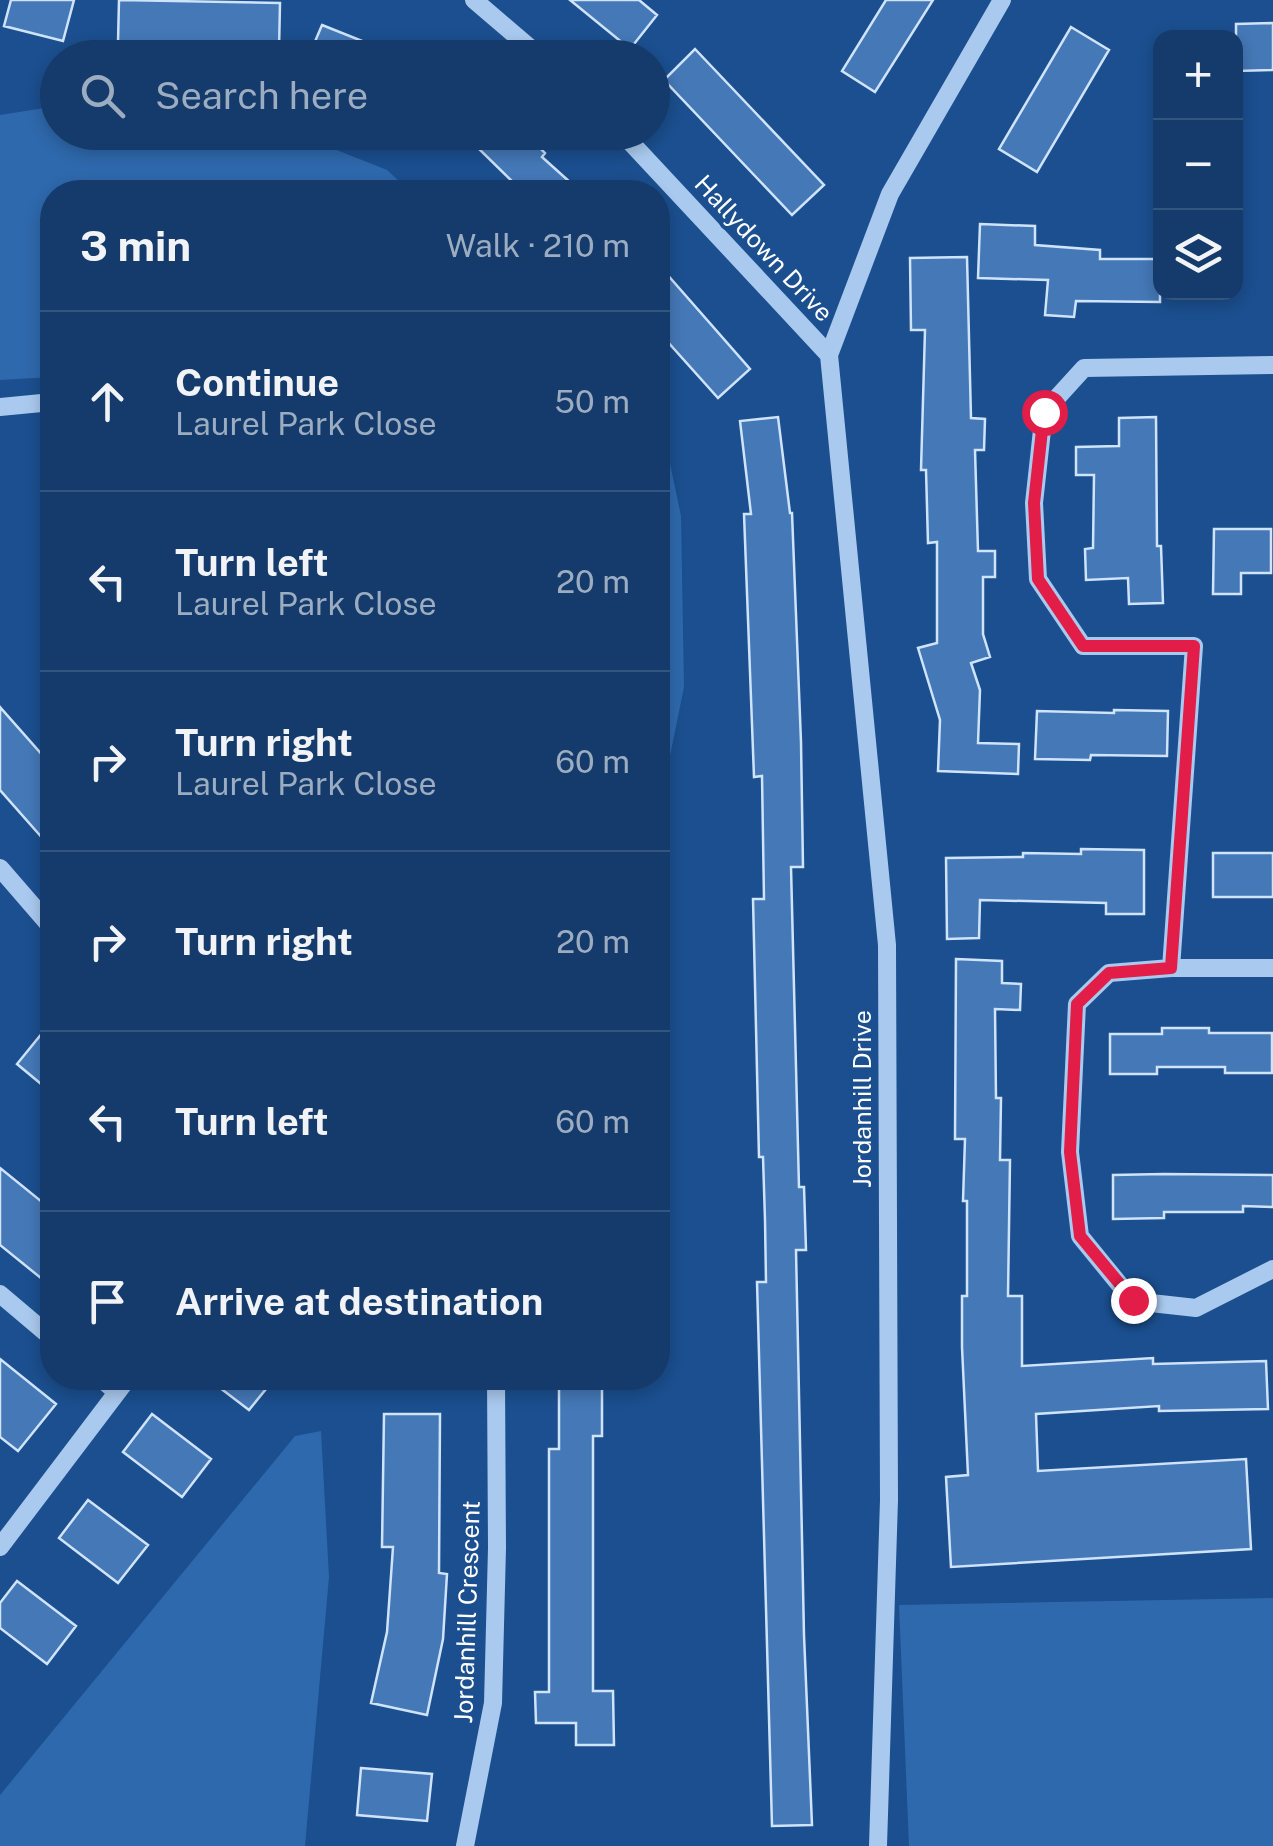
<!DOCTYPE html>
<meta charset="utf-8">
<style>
body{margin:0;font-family:"Public Sans",sans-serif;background:#214673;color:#f1f3f6}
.controls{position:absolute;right:30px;top:30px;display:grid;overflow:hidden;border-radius:20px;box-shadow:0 5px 15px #0003}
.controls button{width:90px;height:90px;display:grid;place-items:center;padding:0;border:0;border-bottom:2px solid #33557e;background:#143b6b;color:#f1f3f6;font:50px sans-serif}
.stop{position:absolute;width:30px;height:30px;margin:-22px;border:8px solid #e11d48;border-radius:50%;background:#fff}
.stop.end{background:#e11d48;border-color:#fff;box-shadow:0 2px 10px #0008}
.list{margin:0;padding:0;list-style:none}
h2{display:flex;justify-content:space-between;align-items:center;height:130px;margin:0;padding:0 40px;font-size:42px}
h2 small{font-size:32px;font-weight:400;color:#9dadc1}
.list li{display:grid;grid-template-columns:65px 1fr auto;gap:30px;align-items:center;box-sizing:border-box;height:180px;padding:0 40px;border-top:2px solid #33557e}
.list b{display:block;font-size:38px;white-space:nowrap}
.list p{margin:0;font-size:32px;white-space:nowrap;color:#9dadc1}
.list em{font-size:32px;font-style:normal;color:#9dadc1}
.icon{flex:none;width:55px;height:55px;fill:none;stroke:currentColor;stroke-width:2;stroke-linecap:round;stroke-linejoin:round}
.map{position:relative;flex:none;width:1273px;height:1846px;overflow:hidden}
.search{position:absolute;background:#143b6b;box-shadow:0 5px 15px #0003;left:40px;top:40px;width:630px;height:110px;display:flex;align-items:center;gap:25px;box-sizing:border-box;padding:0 35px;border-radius:55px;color:#9dadc1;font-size:38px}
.panel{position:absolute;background:#143b6b;box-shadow:0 5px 15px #0003;left:40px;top:180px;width:630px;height:1210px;border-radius:40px}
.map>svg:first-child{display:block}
.green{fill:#2e69ad}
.building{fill:#4478b7;stroke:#cfe3fa;stroke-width:2.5}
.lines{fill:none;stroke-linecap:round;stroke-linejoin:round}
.minor{stroke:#a9c9ee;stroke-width:18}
.route{stroke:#e11d48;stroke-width:12}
.labels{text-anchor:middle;stroke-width:8;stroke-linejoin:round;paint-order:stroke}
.street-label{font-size:25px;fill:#fff;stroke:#1b4f8f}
</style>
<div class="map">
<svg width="1273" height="1846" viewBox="0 0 1273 1846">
<rect width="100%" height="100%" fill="#1b4f8f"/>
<path class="green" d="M 57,106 L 58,132 L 294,133 L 387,170 L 411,192 L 52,192 L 52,377 L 0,380 L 0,115 Z
M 658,433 L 665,440 L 681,516 L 684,687 L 658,815 Z
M 321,1431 L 329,1577 L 305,1846 L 0,1846 L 0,1795 L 295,1436 Z
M 1273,1598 L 1273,1846 L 909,1846 L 899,1605 Z"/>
<path class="building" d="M 11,0 L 74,0 L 63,41 L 4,26 Z
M 119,0 L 280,3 L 279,50 L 218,49 L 218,45 L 118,43 Z
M 570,0 L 639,0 L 657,15 L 634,44 L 624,44 Z
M 886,0 L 933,0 L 875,92 L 842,71 Z
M 1273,23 L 1273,70 L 1236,71 L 1236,24 Z
M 322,25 L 400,56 L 400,58 L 308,58 Z
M 1071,27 L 1109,50 L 1037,172 L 999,149 Z
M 695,49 L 824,185 L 792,215 L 664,80 Z
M 491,132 L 524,132 L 545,153 L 542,157 L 581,192 L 523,192 L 477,147 Z
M 980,224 L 1035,226 L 1035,245 L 1100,250 L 1100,259 L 1160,259 L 1160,302 L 1076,301 L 1074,317 L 1045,315 L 1048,280 L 978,278 Z
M 967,257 L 971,418 L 985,419 L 984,450 L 975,450 L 978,551 L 995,551 L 995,577 L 983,577 L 983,634 L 990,657 L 971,663 L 980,690 L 978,743 L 1019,744 L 1018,774 L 938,771 L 940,720 L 918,648 L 937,643 L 937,542 L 928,543 L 926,470 L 921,470 L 925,330 L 911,330 L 910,258 Z
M 658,264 L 750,369 L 718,398 L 658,331 Z
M 778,417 L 790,513 L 792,513 L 801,742 L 803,867 L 791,867 L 799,1187 L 804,1187 L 806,1250 L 796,1250 L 804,1635 L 812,1825 L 772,1826 L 757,1282 L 766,1282 L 765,1220 L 763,1157 L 759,1157 L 753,899 L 764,899 L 762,776 L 754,777 L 744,514 L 751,514 L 740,421 Z
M 1156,417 L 1157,546 L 1161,546 L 1163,603 L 1129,604 L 1128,578 L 1086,580 L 1085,549 L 1093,548 L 1094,475 L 1076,475 L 1076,447 L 1119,446 L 1119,418 Z
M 1214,529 L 1271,529 L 1271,573 L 1241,573 L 1241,594 L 1213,594 Z
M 0,707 L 52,766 L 52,849 L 0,790 Z
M 1114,710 L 1168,711 L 1167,756 L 1091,755 L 1090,760 L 1035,759 L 1037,711 L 1114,713 Z
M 1081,849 L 1144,850 L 1144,914 L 1106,914 L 1106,903 L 980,900 L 979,938 L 947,939 L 946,858 L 1023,857 L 1023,853 L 1081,854 Z
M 1213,853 L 1273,853 L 1273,897 L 1213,897 Z
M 956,959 L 1002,961 L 1002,983 L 1021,984 L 1020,1010 L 995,1009 L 996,1098 L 1001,1098 L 1000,1160 L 1010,1160 L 1008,1296 L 1022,1296 L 1022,1366 L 1153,1358 L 1153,1364 L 1266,1361 L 1268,1409 L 1159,1411 L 1159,1406 L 1036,1414 L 1038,1471 L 1246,1459 L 1251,1549 L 951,1567 L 946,1477 L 968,1475 L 962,1347 L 962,1296 L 967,1296 L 967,1201 L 963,1201 L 965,1139 L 955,1139 Z
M 52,1021 L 52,1093 L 17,1064 Z
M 1162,1028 L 1209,1028 L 1209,1033 L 1272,1033 L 1272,1073 L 1225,1073 L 1225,1067 L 1157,1067 L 1157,1074 L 1110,1074 L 1110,1034 L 1162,1034 Z
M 0,1168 L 52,1210 L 52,1287 L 0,1245 Z
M 1164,1174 L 1273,1175 L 1273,1207 L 1243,1206 L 1243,1212 L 1164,1212 L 1164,1218 L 1113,1219 L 1113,1175 Z
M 0,1359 L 56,1404 L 18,1451 L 0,1437 Z
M 207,1378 L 275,1378 L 249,1410 Z
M 559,1378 L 602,1378 L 602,1436 L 593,1436 L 593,1691 L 613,1691 L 614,1745 L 576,1745 L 576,1723 L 536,1723 L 535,1692 L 549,1692 L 549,1449 L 559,1449 Z
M 152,1414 L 211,1459 L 182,1497 L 123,1452 Z
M 384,1414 L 440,1414 L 439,1573 L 447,1574 L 443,1639 L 427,1715 L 371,1703 L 387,1632 L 393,1547 L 382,1547 Z
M 88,1500 L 148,1545 L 118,1583 L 59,1538 Z
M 17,1581 L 76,1626 L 47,1664 L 0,1628 L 0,1603 Z
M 361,1768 L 432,1774 L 427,1821 L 357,1815 Z"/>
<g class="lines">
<path class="minor" d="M 474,0 L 542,58
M 621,132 L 829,355
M 0,407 L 52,402
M 0,868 L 52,928
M 1171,968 L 1194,646 L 1083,646 L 1038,579 L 1034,503 L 1044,412 L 1084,368 L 1273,365
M 1273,968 L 1171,968 L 1109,973 L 1077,1004 L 1070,1152 L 1080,1236 L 1133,1301 L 1196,1308 L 1273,1269
M 0,1294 L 52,1338
M 100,1378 L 117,1392
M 0,1547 L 128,1378
M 465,1846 L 493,1703 L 497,1548 L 496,1378
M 878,1846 L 889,1500 L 887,945 L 829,355 L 890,194 L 1002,0"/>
</g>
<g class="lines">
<path class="route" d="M 1044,412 L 1034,503 L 1038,579 L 1083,646 L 1194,646 L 1171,968 L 1109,973 L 1077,1004 L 1070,1152 L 1080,1236 L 1133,1300"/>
</g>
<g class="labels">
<g class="street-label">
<text transform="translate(764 248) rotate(47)" y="9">Hallydown Drive</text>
<text transform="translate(862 1099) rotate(-90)" y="9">Jordanhill Drive</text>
<text transform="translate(467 1612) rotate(-88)" y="9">Jordanhill Crescent</text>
</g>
</g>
</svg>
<div class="controls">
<button>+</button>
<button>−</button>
<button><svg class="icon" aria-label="layers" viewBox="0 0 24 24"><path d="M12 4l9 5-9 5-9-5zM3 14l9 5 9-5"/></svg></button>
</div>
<div class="stop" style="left:1044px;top:412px"></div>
<div class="stop end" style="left:1133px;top:1300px"></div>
<div class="search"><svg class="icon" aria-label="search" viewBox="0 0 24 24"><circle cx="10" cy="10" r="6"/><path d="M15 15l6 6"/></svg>Search here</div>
<section class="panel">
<h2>3 min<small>Walk · 210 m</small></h2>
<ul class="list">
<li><svg class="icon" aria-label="ahead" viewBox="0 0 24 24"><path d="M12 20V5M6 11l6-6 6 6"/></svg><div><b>Continue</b><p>Laurel Park Close</p></div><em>50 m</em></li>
<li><svg class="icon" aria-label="left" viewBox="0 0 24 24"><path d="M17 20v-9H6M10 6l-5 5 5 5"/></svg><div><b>Turn left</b><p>Laurel Park Close</p></div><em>20 m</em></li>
<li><svg class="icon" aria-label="right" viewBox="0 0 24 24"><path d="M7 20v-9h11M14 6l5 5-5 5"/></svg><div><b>Turn right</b><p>Laurel Park Close</p></div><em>60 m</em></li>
<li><svg class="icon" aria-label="right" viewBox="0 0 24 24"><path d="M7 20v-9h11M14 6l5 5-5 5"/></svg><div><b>Turn right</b></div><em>20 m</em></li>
<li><svg class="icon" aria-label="left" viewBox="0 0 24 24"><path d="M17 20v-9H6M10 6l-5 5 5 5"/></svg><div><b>Turn left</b></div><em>60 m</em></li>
<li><svg class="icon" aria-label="arrive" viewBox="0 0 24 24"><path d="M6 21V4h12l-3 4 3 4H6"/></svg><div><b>Arrive at destination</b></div></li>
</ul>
</section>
</div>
